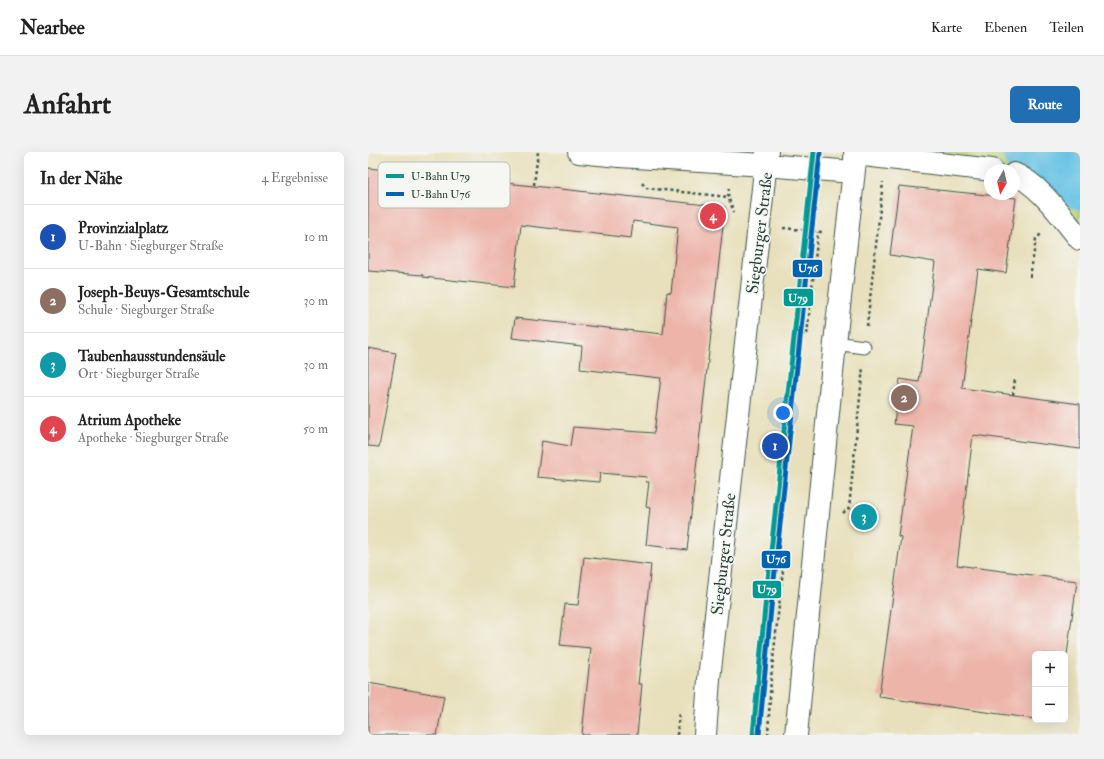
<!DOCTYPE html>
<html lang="de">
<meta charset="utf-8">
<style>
body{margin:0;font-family:"IM FELL Double Pica",serif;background:#f2f2f2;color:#222}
.controls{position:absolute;right:12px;bottom:12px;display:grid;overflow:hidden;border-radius:6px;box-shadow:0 4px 16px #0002}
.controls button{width:36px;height:36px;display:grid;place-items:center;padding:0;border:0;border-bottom:1px solid #e0e0e0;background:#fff;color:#222;font:20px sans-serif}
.compass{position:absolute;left:616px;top:12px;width:36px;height:36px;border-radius:50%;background:#fff;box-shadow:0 4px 16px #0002;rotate:188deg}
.you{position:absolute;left:415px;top:261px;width:14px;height:14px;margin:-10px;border:3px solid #fff;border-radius:50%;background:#1a73e8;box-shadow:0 0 0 6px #1a73e833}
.badge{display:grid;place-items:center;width:26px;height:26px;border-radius:50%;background:#1f6fb2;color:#fff;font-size:13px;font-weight:700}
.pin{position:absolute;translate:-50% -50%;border:2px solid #fff;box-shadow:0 1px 4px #0006}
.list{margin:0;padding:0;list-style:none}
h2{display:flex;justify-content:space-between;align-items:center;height:52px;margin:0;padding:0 16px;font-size:17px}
h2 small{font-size:13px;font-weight:400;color:#767676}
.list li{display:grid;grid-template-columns:26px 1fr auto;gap:12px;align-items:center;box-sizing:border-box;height:64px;padding:0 16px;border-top:1px solid #e0e0e0}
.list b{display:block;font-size:15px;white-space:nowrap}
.list p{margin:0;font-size:13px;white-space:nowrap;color:#767676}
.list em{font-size:13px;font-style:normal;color:#767676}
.map{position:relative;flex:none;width:712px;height:583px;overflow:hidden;border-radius:6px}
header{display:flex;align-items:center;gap:24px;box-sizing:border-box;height:56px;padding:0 20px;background:#fff;border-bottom:1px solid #e0e0e0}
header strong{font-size:19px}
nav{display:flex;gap:22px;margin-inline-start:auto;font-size:14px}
.intro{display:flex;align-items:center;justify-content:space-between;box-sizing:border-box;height:96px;padding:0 24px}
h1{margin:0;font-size:28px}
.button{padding:10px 18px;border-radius:6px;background:#1f6fb2;color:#fff;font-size:14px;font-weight:700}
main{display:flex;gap:24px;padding:0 24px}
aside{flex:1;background:#fff;border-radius:6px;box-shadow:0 4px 16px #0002}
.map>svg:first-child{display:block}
.grass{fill:#bfd377;stroke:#6f8856}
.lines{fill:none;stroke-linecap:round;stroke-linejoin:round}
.river{stroke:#67c3e5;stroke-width:49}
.building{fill:#edb4a9}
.service-casing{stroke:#3d5548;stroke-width:15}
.minor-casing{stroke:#3d5548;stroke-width:24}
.tertiary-casing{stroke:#3d5548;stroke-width:24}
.secondary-casing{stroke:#3d5548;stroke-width:24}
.path{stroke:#3d5548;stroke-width:2.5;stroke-dasharray:3 3;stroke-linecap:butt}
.service{stroke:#fff;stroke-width:13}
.minor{stroke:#fff;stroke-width:22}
.tertiary{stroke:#fff;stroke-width:22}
.secondary{stroke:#fff;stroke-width:22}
.metro-1-casing{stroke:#f6f6f2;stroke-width:8}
.metro-2-casing{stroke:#f6f6f2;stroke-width:8}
.metro-1{stroke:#009a93;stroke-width:5}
.metro-2{stroke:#0063af;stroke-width:5}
.labels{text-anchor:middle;stroke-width:3;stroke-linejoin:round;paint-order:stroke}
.street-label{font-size:17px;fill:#1f3d34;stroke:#f6f6f2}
.key{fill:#f6f6f2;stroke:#b6beb9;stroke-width:1}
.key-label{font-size:11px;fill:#1f3d34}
.line-badge{stroke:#f6f6f2;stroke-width:1.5}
.badge-label{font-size:11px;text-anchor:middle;font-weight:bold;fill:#fff}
</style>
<header>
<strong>Nearbee</strong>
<nav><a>Karte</a><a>Ebenen</a><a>Teilen</a></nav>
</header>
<div class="intro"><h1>Anfahrt</h1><a class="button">Route</a></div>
<main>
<aside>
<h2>In der Nähe<small>4 Ergebnisse</small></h2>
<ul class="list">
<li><span class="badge" style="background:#1a4fb4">1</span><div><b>Provinzialplatz</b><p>U-Bahn · Siegburger Straße</p></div><em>10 m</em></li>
<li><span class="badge" style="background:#8d6e63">2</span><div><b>Joseph-Beuys-Gesamtschule</b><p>Schule · Siegburger Straße</p></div><em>30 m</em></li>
<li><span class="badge" style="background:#0f9aa8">3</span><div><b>Taubenhausstundensäule</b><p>Ort · Siegburger Straße</p></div><em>30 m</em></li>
<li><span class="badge" style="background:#e0444e">4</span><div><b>Atrium Apotheke</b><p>Apotheke · Siegburger Straße</p></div><em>50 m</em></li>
</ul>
</aside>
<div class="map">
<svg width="712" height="583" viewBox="0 0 712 583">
<rect width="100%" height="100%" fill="#f6f6f2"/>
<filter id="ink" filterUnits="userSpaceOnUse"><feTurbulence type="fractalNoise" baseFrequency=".025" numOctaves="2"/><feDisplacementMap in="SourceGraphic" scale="8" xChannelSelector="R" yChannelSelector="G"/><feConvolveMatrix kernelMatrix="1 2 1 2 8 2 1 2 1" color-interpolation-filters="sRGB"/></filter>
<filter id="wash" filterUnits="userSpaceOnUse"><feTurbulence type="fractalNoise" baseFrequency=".012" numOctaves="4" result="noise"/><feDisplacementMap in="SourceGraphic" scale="16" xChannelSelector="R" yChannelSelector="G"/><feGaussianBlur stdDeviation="0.9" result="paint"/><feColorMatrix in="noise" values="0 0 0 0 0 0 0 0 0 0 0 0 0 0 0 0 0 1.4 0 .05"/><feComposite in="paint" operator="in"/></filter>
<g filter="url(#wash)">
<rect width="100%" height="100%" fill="#e8e0bc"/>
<path class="grass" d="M 539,0 L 712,0 L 712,79 L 646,18 L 626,18 Z"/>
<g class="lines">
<path class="river" d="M 659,0 L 712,33"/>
</g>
<g id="blocks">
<path class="building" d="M 0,16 L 357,55 L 319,398 L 278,393 L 282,356 L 278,355 L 281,330 L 278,330 L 279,325 L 232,321 L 231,330 L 169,325 L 174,289 L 202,294 L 205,275 L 286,281 L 293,226 L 212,217 L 214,194 L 144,186 L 147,166 L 295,182 L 299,140 L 303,141 L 310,75 L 265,69 L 263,86 L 153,73 L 146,135 L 55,125 L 55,123 L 0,119 Z
M 531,34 L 648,46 L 638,121 L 610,117 L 594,236 L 712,252 L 712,297 L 605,283 L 589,413 L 709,429 L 697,517 L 697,502 L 667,502 L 667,567 L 511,545 L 533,385 L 530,384 L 545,274 L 526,272 L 532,227 L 551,230 L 567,110 L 522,103 Z
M 0,196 L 28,201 L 11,295 L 0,294 Z
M 216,405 L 283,413 L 270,532 L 274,532 L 269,583 L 214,583 L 223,496 L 192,493 L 197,452 L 210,453 Z
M 0,531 L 76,544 L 69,583 L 0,583 Z"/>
</g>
</g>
<g filter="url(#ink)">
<use href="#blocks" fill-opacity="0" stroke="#3d5548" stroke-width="1"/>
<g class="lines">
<g class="service-casing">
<path id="service" d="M 467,191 L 496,195"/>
</g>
<g class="minor-casing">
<path id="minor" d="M 487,2 L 624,18
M 646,22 C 672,32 694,66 712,87"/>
</g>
<g class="tertiary-casing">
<path id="tertiary" d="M 211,0 L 251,4 L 397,13"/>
</g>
<g class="secondary-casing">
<path id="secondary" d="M 397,13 L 485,20
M 337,583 L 341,527 L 399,0
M 428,583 L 467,191 L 488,0"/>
</g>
<path class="path" d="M 274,31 L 278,36 L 360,45
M 166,33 L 170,0
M 361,36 L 360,45 L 366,60
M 415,76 L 454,80
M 662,125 L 668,87 L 674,81
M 499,174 L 515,30
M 434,182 L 439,183 L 450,80
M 645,243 L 647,227
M 475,361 L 481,356 L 495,215
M 309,583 L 311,560
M 400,583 L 403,526 L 416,409 L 411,407"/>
<use href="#service" class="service"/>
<use href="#minor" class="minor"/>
<use href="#tertiary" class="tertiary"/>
<use href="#secondary" class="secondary"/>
<g class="metro-1-casing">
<path id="metro-1" d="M 385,583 L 397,455 L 446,0"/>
</g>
<g class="metro-2-casing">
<path id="metro-2" d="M 391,583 L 403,456 L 452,1"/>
</g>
<use href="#metro-1" class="metro-1"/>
<use href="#metro-2" class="metro-2"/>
</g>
</g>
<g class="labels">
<g class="street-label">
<text transform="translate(391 81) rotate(-83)" y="6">Siegburger Straße</text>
<text transform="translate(355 402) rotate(-84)" y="6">Siegburger Straße</text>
</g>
</g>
<rect x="10" y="10" width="132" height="46" rx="6" class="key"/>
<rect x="18" y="22" width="18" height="4" fill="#009a93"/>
<rect x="18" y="40" width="18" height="4" fill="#0063af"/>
<g class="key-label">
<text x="43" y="28">U-Bahn U79</text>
<text x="43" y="46">U-Bahn U76</text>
</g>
<g class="line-badge">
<rect x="424" y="107" width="31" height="19" rx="4" fill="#0063af"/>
<rect x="415" y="136" width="31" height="19" rx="4" fill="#009a93"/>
<rect x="393" y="398" width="30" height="19" rx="4" fill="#0063af"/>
<rect x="384" y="428" width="30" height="19" rx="4" fill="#009a93"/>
</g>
<g class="badge-label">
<text x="440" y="120">U76</text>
<text x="430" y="150">U79</text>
<text x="408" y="411">U76</text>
<text x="399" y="441">U79</text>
</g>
</svg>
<div class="controls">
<button>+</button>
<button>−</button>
</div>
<svg class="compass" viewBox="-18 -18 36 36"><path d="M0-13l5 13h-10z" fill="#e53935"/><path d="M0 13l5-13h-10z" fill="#767676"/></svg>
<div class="you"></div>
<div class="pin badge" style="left:407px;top:294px;background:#1a4fb4">1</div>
<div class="pin badge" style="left:536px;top:246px;background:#8d6e63">2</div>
<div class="pin badge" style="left:496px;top:365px;background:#0f9aa8">3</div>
<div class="pin badge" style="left:345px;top:64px;background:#e0444e">4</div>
</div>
</main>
